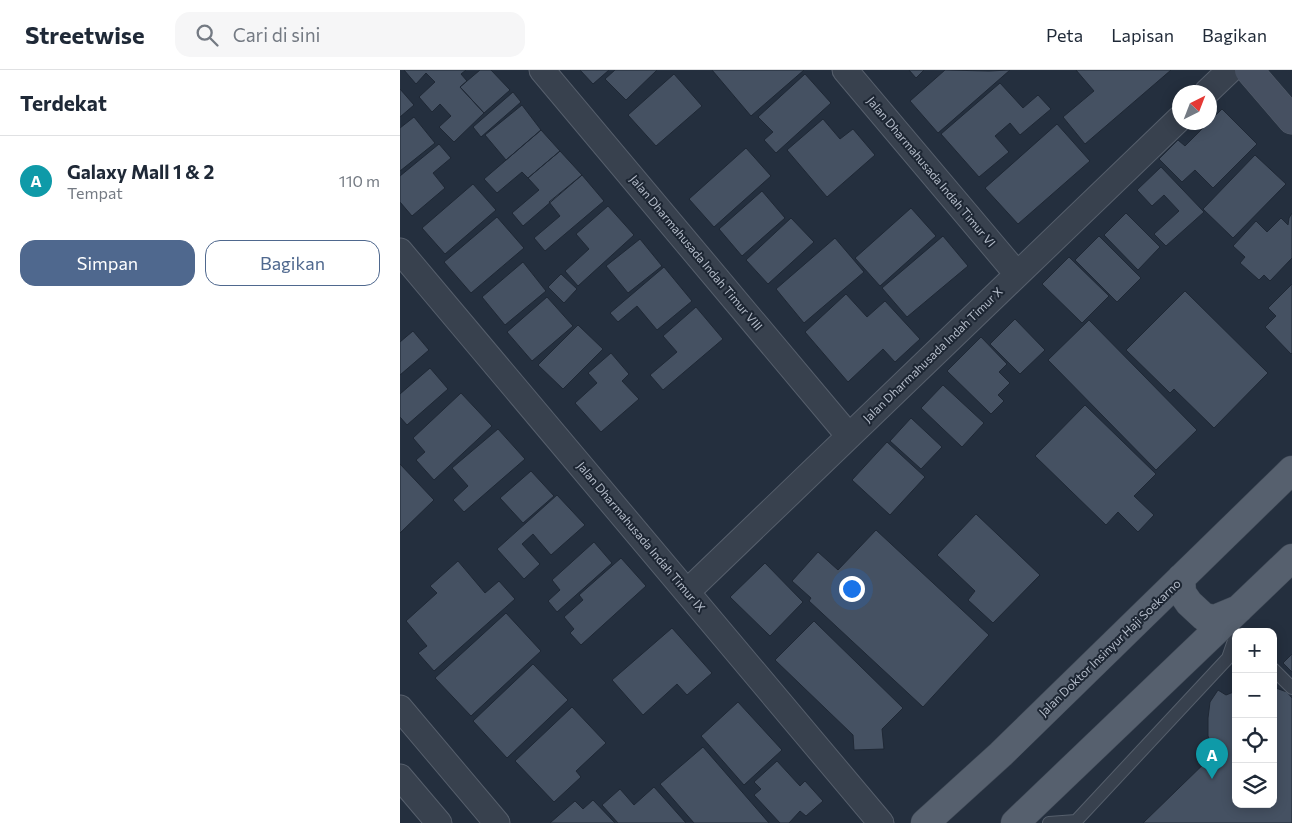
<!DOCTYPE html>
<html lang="id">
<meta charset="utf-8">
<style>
body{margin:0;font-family:Commissioner,sans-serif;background:#f6f6f7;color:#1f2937}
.controls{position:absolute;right:15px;bottom:15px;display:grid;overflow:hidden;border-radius:10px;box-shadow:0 2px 12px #0003}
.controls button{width:45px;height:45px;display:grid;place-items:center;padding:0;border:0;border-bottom:1px solid #e0e1e3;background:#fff;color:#1f2937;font:25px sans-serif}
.compass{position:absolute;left:772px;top:15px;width:45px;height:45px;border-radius:50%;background:#fff;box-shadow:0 2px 12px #0003;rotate:42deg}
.you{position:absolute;left:451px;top:518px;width:18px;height:18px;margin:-12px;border:4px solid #fff;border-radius:50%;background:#1a73e8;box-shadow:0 0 0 8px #1a73e833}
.badge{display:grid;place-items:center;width:32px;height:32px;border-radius:50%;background:#4f688e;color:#fff;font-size:16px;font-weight:700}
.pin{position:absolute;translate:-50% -41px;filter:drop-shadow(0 1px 2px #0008)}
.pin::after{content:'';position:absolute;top:26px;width:18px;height:15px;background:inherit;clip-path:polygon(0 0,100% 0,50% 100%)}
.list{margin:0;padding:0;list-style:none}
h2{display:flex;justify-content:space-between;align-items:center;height:65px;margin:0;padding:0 20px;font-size:21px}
h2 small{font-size:16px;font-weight:400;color:#747a83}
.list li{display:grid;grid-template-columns:32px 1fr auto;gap:15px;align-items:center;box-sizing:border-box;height:90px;padding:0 20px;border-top:1px solid #e0e1e3}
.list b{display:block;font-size:19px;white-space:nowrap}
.list p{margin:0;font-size:16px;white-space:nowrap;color:#747a83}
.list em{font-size:16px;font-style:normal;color:#747a83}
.actions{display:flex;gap:10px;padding:15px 20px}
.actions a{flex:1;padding:11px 0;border:1px solid #4f688e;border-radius:15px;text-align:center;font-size:18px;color:#4f688e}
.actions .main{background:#4f688e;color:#fff}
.icon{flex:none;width:28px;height:28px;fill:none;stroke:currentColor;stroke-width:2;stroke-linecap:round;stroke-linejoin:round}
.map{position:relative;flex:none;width:892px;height:753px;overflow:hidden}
header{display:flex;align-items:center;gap:30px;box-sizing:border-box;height:70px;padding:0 25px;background:#fff;border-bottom:1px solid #e0e1e3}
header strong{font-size:24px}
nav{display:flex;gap:28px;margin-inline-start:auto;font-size:18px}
.search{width:350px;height:45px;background:#f6f6f7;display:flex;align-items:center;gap:12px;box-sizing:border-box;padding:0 18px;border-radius:15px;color:#747a83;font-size:19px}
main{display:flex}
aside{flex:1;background:#fff}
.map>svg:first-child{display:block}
.building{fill:#455162;stroke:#1f2835}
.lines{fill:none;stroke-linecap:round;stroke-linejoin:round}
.service-casing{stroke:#565f6c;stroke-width:14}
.minor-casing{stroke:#565f6c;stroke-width:27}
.secondary-casing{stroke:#565f6c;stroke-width:29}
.primary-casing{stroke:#414a57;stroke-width:29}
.service{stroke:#38414e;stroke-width:12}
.minor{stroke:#38414e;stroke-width:25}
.secondary{stroke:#465061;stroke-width:28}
.primary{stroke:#56606e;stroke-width:28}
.labels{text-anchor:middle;stroke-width:4;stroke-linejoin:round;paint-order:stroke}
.street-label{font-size:12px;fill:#b4bcc9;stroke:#1d2633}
</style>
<header>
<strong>Streetwise</strong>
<div class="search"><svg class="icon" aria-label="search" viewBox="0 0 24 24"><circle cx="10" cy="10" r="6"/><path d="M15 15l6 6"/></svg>Cari di sini</div>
<nav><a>Peta</a><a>Lapisan</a><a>Bagikan</a></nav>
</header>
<main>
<aside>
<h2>Terdekat<small></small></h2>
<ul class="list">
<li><span class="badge" style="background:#0f9aa8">A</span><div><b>Galaxy Mall 1 &amp; 2</b><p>Tempat</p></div><em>110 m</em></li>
</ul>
<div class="actions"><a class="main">Simpan</a><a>Bagikan</a></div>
</aside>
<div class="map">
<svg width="892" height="753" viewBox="0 0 892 753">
<rect width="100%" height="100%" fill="#242f3e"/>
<path class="building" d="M 4,0 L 66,0 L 61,4 L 67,11 L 60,17 L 84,43 L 54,72 L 39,57 L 51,46 L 40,34 L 32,42 L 19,27 L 35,12 L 26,3 L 16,14 Z
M 80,0 L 91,0 L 110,20 L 84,43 L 60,17 Z
M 180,0 L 209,0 L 193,14 Z
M 215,0 L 257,0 L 226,30 L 205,9 Z
M 312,0 L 404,0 L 351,46 Z
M 509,0 L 524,0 L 516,8 Z
M 545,0 L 589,1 L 610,0 L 538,63 L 510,31 Z
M 676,0 L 771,0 L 685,74 L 663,47 L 694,21 Z
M 274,4 L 302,36 L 256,76 L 228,45 Z
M 405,4 L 431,33 L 376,83 L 364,70 L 373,62 L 358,47 Z
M 600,13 L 623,38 L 638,25 L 651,39 L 620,65 L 610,53 L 595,66 L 609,82 L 579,107 L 541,64 Z
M 0,19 L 14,35 L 0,47 Z
M 113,22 L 121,32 L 81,67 L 73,57 Z
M 122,35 L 141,60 L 106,90 L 85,65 Z
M 822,39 L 857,74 L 813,118 L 795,100 L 782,112 L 759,89 L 778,70 L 785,76 Z
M 14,47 L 35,73 L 0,101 L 0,58 Z
M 423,49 L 440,69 L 453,59 L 475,85 L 427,127 L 387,80 Z
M 657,54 L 690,91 L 618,154 L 585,118 Z
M 141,60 L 160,81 L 128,108 L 122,102 L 97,123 L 84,109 Z
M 39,74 L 51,88 L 33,103 L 45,118 L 12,146 L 0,132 L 0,106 Z
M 346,78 L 371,106 L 314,157 L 289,129 Z
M 160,81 L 182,105 L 123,156 L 112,143 L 139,120 L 128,108 Z
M 855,85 L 886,114 L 833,168 L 803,139 Z
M 761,97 L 804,142 L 766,176 L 754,164 L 779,141 L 764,125 L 752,136 L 737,120 Z
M 182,105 L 204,131 L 145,181 L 134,168 L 160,146 L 149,132 Z
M 73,114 L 96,140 L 45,184 L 22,158 Z
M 362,121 L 385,148 L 342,186 L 319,159 Z
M 208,136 L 234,165 L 178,216 L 165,201 L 189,179 L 176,164 Z
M 511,138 L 536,166 L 480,216 L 455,188 Z
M 726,143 L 760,177 L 738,200 L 704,165 Z
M 892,143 L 892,188 L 870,211 L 864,205 L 859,210 L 840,193 L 845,187 L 833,176 L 856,151 L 867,162 L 881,148 L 888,155 L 889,148 Z
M 97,147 L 124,178 L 71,223 L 44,192 Z
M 391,148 L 414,172 L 368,214 L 346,190 Z
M 543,166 L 568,196 L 507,247 L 482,218 Z
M 699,166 L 741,208 L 717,232 L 675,190 Z
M 435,168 L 464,202 L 404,253 L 376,219 Z
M 240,169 L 262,196 L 228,223 L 206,196 Z
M 669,187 L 709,226 L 682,253 L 642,214 Z
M 123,192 L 146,221 L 105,255 L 82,227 Z
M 264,197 L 292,231 L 257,260 L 237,236 L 218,252 L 210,243 Z
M 161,204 L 177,219 L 164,233 L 148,217 Z
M 892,214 L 892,283 L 891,284 L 865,257 L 876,246 L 868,238 Z
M 785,221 L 868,303 L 814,358 L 774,319 L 770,323 L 726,280 Z
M 446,224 L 467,247 L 485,231 L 520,269 L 495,292 L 483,279 L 448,312 L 405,262 Z
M 147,227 L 173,256 L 132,291 L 107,262 Z
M 296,237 L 323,269 L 263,320 L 250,305 L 277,282 L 263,266 Z
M 615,249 L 645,280 L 620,304 L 590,274 Z
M 689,250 L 797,360 L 756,400 L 648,290 Z
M 178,255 L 203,279 L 163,319 L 138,295 Z
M 13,261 L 29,280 L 0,305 L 0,272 Z
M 581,267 L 607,294 L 599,302 L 610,313 L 598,325 L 604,331 L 591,344 L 547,301 Z
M 211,283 L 229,304 L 222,311 L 239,329 L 201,362 L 175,333 L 197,313 L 188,303 Z
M 30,298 L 48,319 L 7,355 L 0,347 L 0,324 Z
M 543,315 L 584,353 L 562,377 L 521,338 Z
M 61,323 L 92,356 L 34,410 L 16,390 L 25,382 L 13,368 Z
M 685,335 L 756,404 L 734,426 L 754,445 L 738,462 L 718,442 L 706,455 L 635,386 Z
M 511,348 L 542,377 L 521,399 L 490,371 Z
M 98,359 L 125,389 L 64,442 L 53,430 L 68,416 L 52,398 Z
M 487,372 L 525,407 L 490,445 L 452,410 Z
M 0,394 L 34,430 L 0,463 Z
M 131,401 L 154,426 L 123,453 L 100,428 Z
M 157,425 L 185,455 L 151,485 L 133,464 L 122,474 L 140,494 L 124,509 L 97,479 Z
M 576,444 L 640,505 L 593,553 L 568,530 L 575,521 L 537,485 Z
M 476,460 L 589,565 L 523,637 L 409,531 L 411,528 L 392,511 L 418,482 L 438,500 Z
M 194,472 L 212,493 L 157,542 L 148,531 L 160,520 L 152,510 Z
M 221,488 L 246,516 L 181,575 L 170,563 L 174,559 L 164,547 L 183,530 L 179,525 Z
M 58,491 L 85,523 L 99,511 L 115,529 L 34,601 L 18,583 L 27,576 L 6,551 L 37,523 L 30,516 Z
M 365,493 L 403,532 L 370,566 L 330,527 Z
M 106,543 L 141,581 L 71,646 L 35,608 Z
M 414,551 L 503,638 L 482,659 L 484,679 L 454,680 L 453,665 L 375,590 Z
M 272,558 L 312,603 L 287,625 L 277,614 L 243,645 L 212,610 Z
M 892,584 L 892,602 L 883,593 Z
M 133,594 L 168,630 L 107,688 L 73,651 Z
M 873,617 L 887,622 L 892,628 L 892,753 L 743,753 L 815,683 L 808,666 L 808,648 L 810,632 L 818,620 L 826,625 L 836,621 L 836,734 L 873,734 Z
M 338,632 L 382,680 L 344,715 L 301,666 Z
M 172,637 L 206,673 L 176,701 L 181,707 L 154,732 L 115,691 Z
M 303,677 L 369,753 L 294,753 L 260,714 Z
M 377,691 L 400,716 L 405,711 L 423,731 L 406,746 L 400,741 L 389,753 L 380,753 L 354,725 L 361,719 L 354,712 Z
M 254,717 L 286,753 L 218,753 L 202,735 L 220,719 L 234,735 Z
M 193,730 L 215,753 L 150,753 L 175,731 L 183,739 Z"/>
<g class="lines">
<g class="service-casing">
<path id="service" d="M 873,599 L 892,618
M 649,753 L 676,751 L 828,588 L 836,565"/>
</g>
<g class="minor-casing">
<path id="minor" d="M 142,0 L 449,366
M 445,0 L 617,204
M 807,22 L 830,0
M 0,181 L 481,753
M 287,522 L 779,49
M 0,638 L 97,753
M 0,707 L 39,753"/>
</g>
<g class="secondary-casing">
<path id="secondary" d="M 849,0 L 892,50"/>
</g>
<g class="primary-casing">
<path id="primary" d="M 781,508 L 782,523 L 789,533 L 804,547 L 815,549 L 839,539
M 525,753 L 601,684 L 892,400
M 615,753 L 892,488"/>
</g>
<use href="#service" class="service"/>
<use href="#minor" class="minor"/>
<use href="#secondary" class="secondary"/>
<use href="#primary" class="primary"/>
</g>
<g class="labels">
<g class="street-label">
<text transform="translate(531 102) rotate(50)" y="4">Jalan Dharmahusada Indah Timur VI</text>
<text transform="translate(296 183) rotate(50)" y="4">Jalan Dharmahusada Indah Timur VIII</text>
<text transform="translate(533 285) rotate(-44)" y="4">Jalan Dharmahusada Indah Timur X</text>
<text transform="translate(241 467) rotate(50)" y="4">Jalan Dharmahusada Indah Timur IX</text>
<text transform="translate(710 578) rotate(-44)" y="4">Jalan Doktor Insinyur Haji Soekarno</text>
</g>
</g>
</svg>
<div class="controls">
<button>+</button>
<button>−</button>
<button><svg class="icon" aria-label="locate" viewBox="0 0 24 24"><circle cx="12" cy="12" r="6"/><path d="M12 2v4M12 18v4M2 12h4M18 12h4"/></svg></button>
<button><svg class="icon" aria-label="layers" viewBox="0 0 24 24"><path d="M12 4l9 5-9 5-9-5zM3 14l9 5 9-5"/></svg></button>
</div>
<svg class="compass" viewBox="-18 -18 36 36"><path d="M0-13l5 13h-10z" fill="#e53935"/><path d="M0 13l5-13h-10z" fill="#747a83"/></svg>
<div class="you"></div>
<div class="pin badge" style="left:812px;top:709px;background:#0f9aa8">A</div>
</div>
</main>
